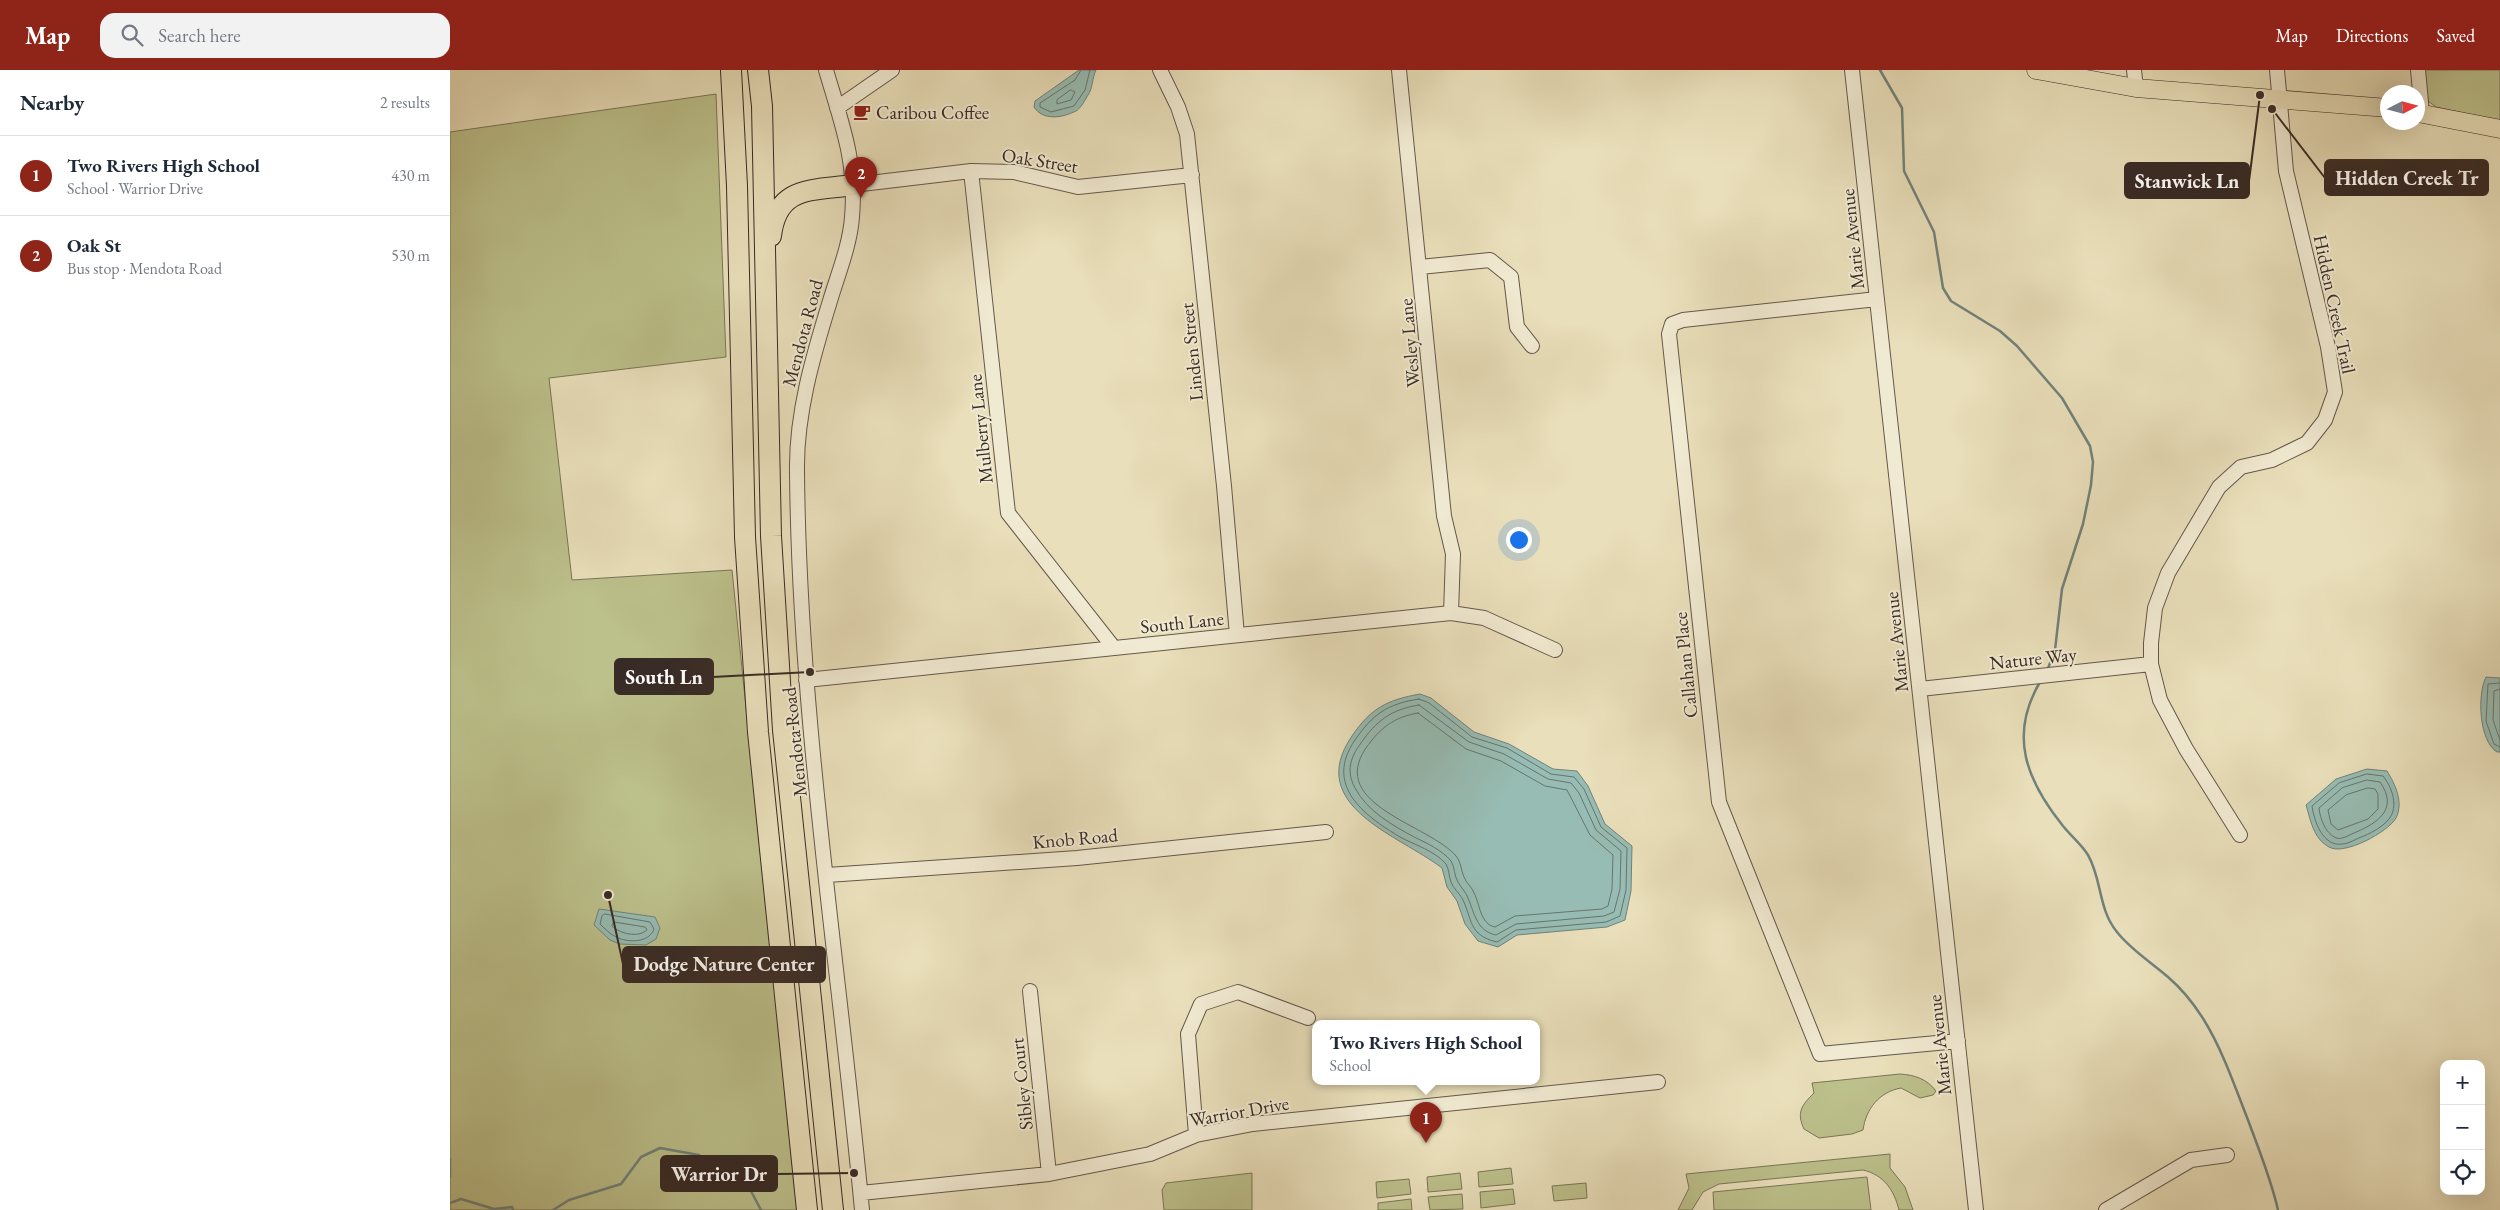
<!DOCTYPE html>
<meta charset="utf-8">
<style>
body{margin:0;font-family:"EB Garamond",serif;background:#f2f2f3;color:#1f2937}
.controls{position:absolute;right:15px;bottom:15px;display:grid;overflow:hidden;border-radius:10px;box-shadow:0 5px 20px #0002}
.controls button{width:45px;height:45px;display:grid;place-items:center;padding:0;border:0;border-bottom:1px solid #e0e1e3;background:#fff;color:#1f2937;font:25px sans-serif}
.compass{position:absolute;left:1930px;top:15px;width:45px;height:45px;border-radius:50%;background:#fff;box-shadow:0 5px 20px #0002;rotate:84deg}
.you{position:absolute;left:1068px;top:469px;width:18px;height:18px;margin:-12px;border:4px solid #fff;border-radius:50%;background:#1a73e8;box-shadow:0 0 0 8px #1a73e833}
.badge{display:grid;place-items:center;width:32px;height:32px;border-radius:50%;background:#8f2418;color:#fff;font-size:16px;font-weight:700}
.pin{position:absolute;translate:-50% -41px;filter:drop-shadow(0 1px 2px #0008)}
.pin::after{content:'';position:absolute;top:26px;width:18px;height:15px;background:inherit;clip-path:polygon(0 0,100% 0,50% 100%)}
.popup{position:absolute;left:862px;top:950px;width:228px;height:65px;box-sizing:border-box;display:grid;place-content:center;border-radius:10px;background:#fff;filter:drop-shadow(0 1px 4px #0005);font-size:16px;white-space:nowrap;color:#747a83}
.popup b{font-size:19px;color:#1f2937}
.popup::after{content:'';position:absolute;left:50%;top:100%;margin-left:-10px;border:10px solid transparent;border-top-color:#fff}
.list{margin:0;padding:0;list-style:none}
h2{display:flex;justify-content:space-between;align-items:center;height:65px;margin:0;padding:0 20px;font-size:21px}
h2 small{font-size:16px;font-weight:400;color:#747a83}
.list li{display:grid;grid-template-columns:32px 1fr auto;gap:15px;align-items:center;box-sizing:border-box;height:80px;padding:0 20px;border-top:1px solid #e0e1e3}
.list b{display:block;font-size:19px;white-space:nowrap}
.list p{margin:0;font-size:16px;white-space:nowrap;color:#747a83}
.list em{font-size:16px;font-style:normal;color:#747a83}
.icon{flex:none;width:28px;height:28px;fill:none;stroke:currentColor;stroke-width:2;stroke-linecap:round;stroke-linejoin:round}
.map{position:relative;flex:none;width:2050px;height:1140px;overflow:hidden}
header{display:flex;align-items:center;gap:30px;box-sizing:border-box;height:70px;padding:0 25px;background:#8f2418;color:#fff}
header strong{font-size:24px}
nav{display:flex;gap:28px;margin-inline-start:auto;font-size:18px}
.search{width:350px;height:45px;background:#f2f2f3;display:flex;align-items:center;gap:12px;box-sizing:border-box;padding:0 18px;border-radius:15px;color:#747a83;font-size:19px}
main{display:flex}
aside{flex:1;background:#fff}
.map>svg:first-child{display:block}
.green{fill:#bcc08b;stroke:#7a7658}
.water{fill:#97bcb3;stroke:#71827b}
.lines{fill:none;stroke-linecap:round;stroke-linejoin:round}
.shore{stroke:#68746c;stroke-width:1}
.stream{stroke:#71827b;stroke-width:2.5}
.minor-casing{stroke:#64584b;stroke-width:16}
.major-casing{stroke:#382b26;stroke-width:19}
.highway-casing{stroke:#382b26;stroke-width:22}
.minor{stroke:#f1ead2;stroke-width:14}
.major{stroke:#e9dfba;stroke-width:18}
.highway{stroke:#e9dfba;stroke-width:20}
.labels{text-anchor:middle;stroke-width:4;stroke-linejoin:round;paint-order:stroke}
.poi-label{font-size:19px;fill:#382b26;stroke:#f1ead2;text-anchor:start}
.street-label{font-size:19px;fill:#382b26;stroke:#f1ead2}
.leader{fill:none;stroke:#382b26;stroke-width:2}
.callout-dot{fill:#382b26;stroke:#f1ead2;stroke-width:2}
.callout{fill:#382b26;stroke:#382b26;stroke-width:2}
.callout-label{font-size:20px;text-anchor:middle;font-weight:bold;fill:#fff}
</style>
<header>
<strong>Map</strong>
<div class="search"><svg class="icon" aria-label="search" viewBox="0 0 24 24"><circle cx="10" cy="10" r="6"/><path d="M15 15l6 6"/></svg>Search here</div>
<nav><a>Map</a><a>Directions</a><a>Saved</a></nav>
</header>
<main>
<aside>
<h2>Nearby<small>2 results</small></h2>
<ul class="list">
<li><span class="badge">1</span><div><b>Two Rivers High School</b><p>School · Warrior Drive</p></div><em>430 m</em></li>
<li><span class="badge">2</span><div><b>Oak St</b><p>Bus stop · Mendota Road</p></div><em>530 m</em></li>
</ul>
</aside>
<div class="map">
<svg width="2050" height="1140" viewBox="0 0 2050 1140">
<rect width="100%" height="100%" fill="#e9dfba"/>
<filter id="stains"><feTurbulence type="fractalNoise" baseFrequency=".004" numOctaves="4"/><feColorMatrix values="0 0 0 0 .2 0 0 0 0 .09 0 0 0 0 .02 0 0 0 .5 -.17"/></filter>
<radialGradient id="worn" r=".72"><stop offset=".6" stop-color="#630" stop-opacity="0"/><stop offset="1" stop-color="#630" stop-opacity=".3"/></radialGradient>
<path class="green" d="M 1975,0 L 2050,0 L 2050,51 L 1986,37 L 1978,31 Z
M 266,24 L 276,287 L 99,308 L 122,510 L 282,500 L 347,1140 L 0,1140 L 0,62 Z
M 1450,1004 C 1465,1005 1477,1009 1486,1021 L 1483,1025 L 1470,1028 L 1451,1018 C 1429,1022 1416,1039 1413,1060 L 1402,1064 L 1369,1068 L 1354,1059 C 1346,1042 1352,1035 1364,1023 L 1362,1013 Z
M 1440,1084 L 1440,1098 L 1455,1117 L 1463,1140 L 1449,1140 C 1444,1120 1434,1105 1413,1100 L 1269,1114 L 1253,1122 L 1242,1140 L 1228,1140 L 1239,1118 L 1236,1104 Z
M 1061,1098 L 1063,1114 L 1029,1117 L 1028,1102 Z
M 802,1103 L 802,1140 L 714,1140 L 712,1120 L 716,1113 Z
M 1010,1103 L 1012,1119 L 978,1122 L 977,1107 Z
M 1417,1107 L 1421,1140 L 1264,1140 L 1263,1122 Z
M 959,1109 L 961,1124 L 927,1128 L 926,1112 Z
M 1136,1113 L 1137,1128 L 1104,1131 L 1102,1116 Z
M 1063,1119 L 1065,1134 L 1031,1138 L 1030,1122 Z
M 1012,1124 L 1013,1139 L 980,1140 L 978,1127 Z
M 961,1129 L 962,1140 L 928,1140 L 928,1133 Z"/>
<path class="water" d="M 629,0 L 646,0 C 642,8 643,18 638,25 C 635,30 631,38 626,41 C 612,48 593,51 584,37 L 585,31 Z
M 2036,607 L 2050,608 L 2050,682 L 2047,682 C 2029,671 2027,625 2036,607 Z
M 970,624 L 981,628 L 1024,662 L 1059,674 L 1103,699 L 1127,701 L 1138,716 L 1155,754 L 1182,776 L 1181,821 L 1175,850 L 1157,857 L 1067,865 L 1048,877 L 1028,871 L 1015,854 L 1007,831 L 997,817 L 992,798 C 949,765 854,736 902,666 C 921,638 937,630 970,624 Z
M 1917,699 L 1937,701 C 1945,714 1954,732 1946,748 C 1938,762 1894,786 1879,777 C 1863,768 1861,751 1856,735 L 1886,709 Z
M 149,839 L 205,847 L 210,858 L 206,869 L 196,875 L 170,874 L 160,870 L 144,855 Z"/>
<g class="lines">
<path class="shore" d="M 631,0 L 625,10 L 590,33 L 590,37 L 601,42 L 624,36 L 635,20 L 640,0
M 621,20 L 625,22 L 621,30 L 607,34 L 607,30 Z
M 2050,613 L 2038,614 L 2036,651 L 2044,674 L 2050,677
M 2050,619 L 2044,621 L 2043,650 L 2050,670
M 969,629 L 979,633 L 1022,667 L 1057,678 L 1101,704 L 1124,707 L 1134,719 L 1151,757 L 1177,778 L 1176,820 L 1170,846 L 1156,852 L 1066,860 L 1047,872 C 1018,865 1023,850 1012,828 C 1009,823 1003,818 1001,812 C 999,807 999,799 996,794 C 985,781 965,775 950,767 C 913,745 874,715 905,670 C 923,644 937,634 969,629 Z
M 969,635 L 1019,672 L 1054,684 L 1098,709 L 1121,713 L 1129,723 L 1146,760 L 1171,781 L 1170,819 L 1164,842 L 1154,846 L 1066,854 L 1046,865 C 1027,861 1025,845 1018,828 C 1016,822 1011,818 1008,812 C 1004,806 1005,797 1001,791 C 993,781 977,773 966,768 C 942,755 918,742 905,718 C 896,701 900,688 911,673 C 926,651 942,639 969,635 Z
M 968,643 L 1016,679 L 1051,691 L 1095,716 L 1117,720 L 1140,765 L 1163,785 L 1162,819 L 1158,836 L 1152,839 L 1065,846 L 1045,857 C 1030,854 1030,834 1024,823 C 1022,817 1016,813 1014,807 C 1011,800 1011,792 1006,786 C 980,755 877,735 916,678 C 930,658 944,647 968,643 Z
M 1917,704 L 1933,706 C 1941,716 1948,733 1941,746 C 1936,755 1923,762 1914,766 C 1907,768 1899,774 1892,774 C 1873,777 1864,751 1862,736 L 1889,713 Z
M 1917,710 L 1930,712 C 1949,739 1928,753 1904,763 C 1899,765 1892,770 1886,768 C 1875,763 1870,748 1869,738 L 1892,718 Z
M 1918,718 L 1925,719 L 1928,724 L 1928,739 L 1918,749 L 1888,760 L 1881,754 L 1878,740 L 1896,725 Z
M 155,844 L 200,852 L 204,859 C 199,873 178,873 166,867 C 160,864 155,859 150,854 L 152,846 Z
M 164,852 L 195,857 L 197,860 C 188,868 170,864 162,856 Z"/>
<path class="stream" d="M 1430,0 L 1452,38 L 1454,101 L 1484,162 L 1493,218 L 1501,231 L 1550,261 L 1567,276 L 1612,328 L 1640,376 L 1643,392 L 1641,415 L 1633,454 L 1612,519 L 1605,580 L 1597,601
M 1590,612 C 1558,666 1577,711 1613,756 C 1621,766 1632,775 1638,785 C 1652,809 1648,839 1667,862 C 1681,880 1701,892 1718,907 C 1732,919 1744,934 1754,950 C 1773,981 1785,1017 1798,1050 C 1809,1080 1821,1109 1828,1140
M 0,1089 L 0,1107
M 0,1133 L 11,1129 L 44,1139 L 62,1137 L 63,1140
M 103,1140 L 119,1130 L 171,1114 L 191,1087 L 210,1078 L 249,1085 L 265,1098 L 286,1100 L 293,1106 L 311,1140"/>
<g class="minor-casing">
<path id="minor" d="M 376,0 C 391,52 407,91 402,147 C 400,175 388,204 380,231 C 363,286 346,344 347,401 C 349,648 389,894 412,1140
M 710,0 L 728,37 L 737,64 L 774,416 L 787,565
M 949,0 L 994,446 L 1003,484 L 1001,543
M 1402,0 L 1526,1140
M 1684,0 L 1686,18
M 1968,0 L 1972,43
M 387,38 L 442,0
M 521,101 L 558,443 L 664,578
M 403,115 L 521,101 L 564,102 L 628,117 L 742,105
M 970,197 L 1040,190 L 1061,207 L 1067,257 L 1082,276
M 1427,229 L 1233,250 L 1222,254 L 1219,264 L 1269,732 L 1370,984 L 1508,971
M 356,610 L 1001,543 L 1034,548 L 1105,580
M 1470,619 L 1701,594
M 1790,765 L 1736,679 L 1710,630 L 1701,594 L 1701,573 L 1705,538 L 1718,503 L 1769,417 L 1791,397 L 1822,390 L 1857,373 L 1875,350 L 1885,322 L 1878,277 L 1836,101 L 1827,0
M 377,805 L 627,788 L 876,762
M 580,921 L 599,1104
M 746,1065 L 738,964 L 751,934 L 788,922 L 858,948
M 411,1123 L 599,1104 L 700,1084 L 746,1065 L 803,1054 L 1208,1012
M 1656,1140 L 1741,1090 L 1777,1085"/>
</g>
<g class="major-casing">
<path id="major" d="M 1586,0 L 1686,18 L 1938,38
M 1968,43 L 2050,59"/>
</g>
<g class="highway-casing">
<path id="highway" d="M 281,0 L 287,116 L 295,467 L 308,662 L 357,1140
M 308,0 L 312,36 L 321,466 L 333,660 L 383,1140
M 321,166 C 327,115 362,121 403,115"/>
</g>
<use href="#minor" class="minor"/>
<use href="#major" class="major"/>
<use href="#highway" class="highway"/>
</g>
<defs>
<g id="cafe-bare" transform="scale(1.35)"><path d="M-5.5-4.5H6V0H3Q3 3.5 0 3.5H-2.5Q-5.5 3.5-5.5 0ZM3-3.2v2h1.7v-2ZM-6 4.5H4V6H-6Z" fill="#8f2418" stroke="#f1ead2" stroke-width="2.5" paint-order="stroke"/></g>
</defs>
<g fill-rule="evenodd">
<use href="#cafe-bare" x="412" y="42"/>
</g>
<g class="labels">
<g class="poi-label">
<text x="426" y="49">Caribou Coffee</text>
</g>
<g class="street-label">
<text transform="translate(590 90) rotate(9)" y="7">Oak Street</text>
<text transform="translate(1402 169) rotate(-96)" y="7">Marie Avenue</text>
<text transform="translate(1885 234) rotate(78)" y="7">Hidden Creek Trail</text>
<text transform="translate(352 263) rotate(-75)" y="7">Mendota Road</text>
<text transform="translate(959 273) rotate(-95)" y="7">Wesley Lane</text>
<text transform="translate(741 282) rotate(-96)" y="7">Linden Street</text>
<text transform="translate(530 359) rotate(-96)" y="7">Mulberry Lane</text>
<text transform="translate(732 552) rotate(-6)" y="7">South Lane</text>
<text transform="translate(1446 572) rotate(-96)" y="7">Marie Avenue</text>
<text transform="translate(1583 588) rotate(-6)" y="7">Nature Way</text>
<text transform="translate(1235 595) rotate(-96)" y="7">Callahan Place</text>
<text transform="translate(344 672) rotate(-96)" y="7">Mendota Road</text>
<text transform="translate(625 768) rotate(-5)" y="7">Knob Road</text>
<text transform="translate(1489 975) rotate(-96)" y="7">Marie Avenue</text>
<text transform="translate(571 1014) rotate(-96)" y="7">Sibley Court</text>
<text transform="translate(789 1041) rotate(-10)" y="7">Warrior Drive</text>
</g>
</g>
<path class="leader" d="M1822 39L1875 108M1810 25L1799 111M360 602L263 607M158 825L173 894M404 1103L327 1104"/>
<g class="callout-dot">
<circle cx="1822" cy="39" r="5"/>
<circle cx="1810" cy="25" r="5"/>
<circle cx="360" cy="602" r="5"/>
<circle cx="158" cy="825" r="5"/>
<circle cx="404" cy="1103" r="5"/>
</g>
<g class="callout">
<rect x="1875" y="90" width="163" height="35" rx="5"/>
<rect x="1675" y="93" width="124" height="35" rx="5"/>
<rect x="165" y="589" width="98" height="35" rx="5"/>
<rect x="173" y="877" width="202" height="35" rx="5"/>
<rect x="211" y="1086" width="116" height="35" rx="5"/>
</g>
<g class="callout-label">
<text x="1957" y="115">Hidden Creek Tr</text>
<text x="1737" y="118">Stanwick Ln</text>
<text x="214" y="614">South Ln</text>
<text x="274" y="901">Dodge Nature Center</text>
<text x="269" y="1111">Warrior Dr</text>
</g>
<rect width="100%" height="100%" filter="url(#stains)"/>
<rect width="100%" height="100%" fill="url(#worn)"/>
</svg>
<div class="controls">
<button>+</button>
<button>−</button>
<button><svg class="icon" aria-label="locate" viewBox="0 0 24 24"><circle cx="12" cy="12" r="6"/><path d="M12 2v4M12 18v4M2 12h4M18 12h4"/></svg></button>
</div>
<svg class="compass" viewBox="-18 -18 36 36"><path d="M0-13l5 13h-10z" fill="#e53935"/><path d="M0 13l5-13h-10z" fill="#747a83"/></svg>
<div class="you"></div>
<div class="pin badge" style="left:976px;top:1073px">1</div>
<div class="popup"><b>Two Rivers High School</b>School</div>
<div class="pin badge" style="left:411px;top:128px">2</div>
</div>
</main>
